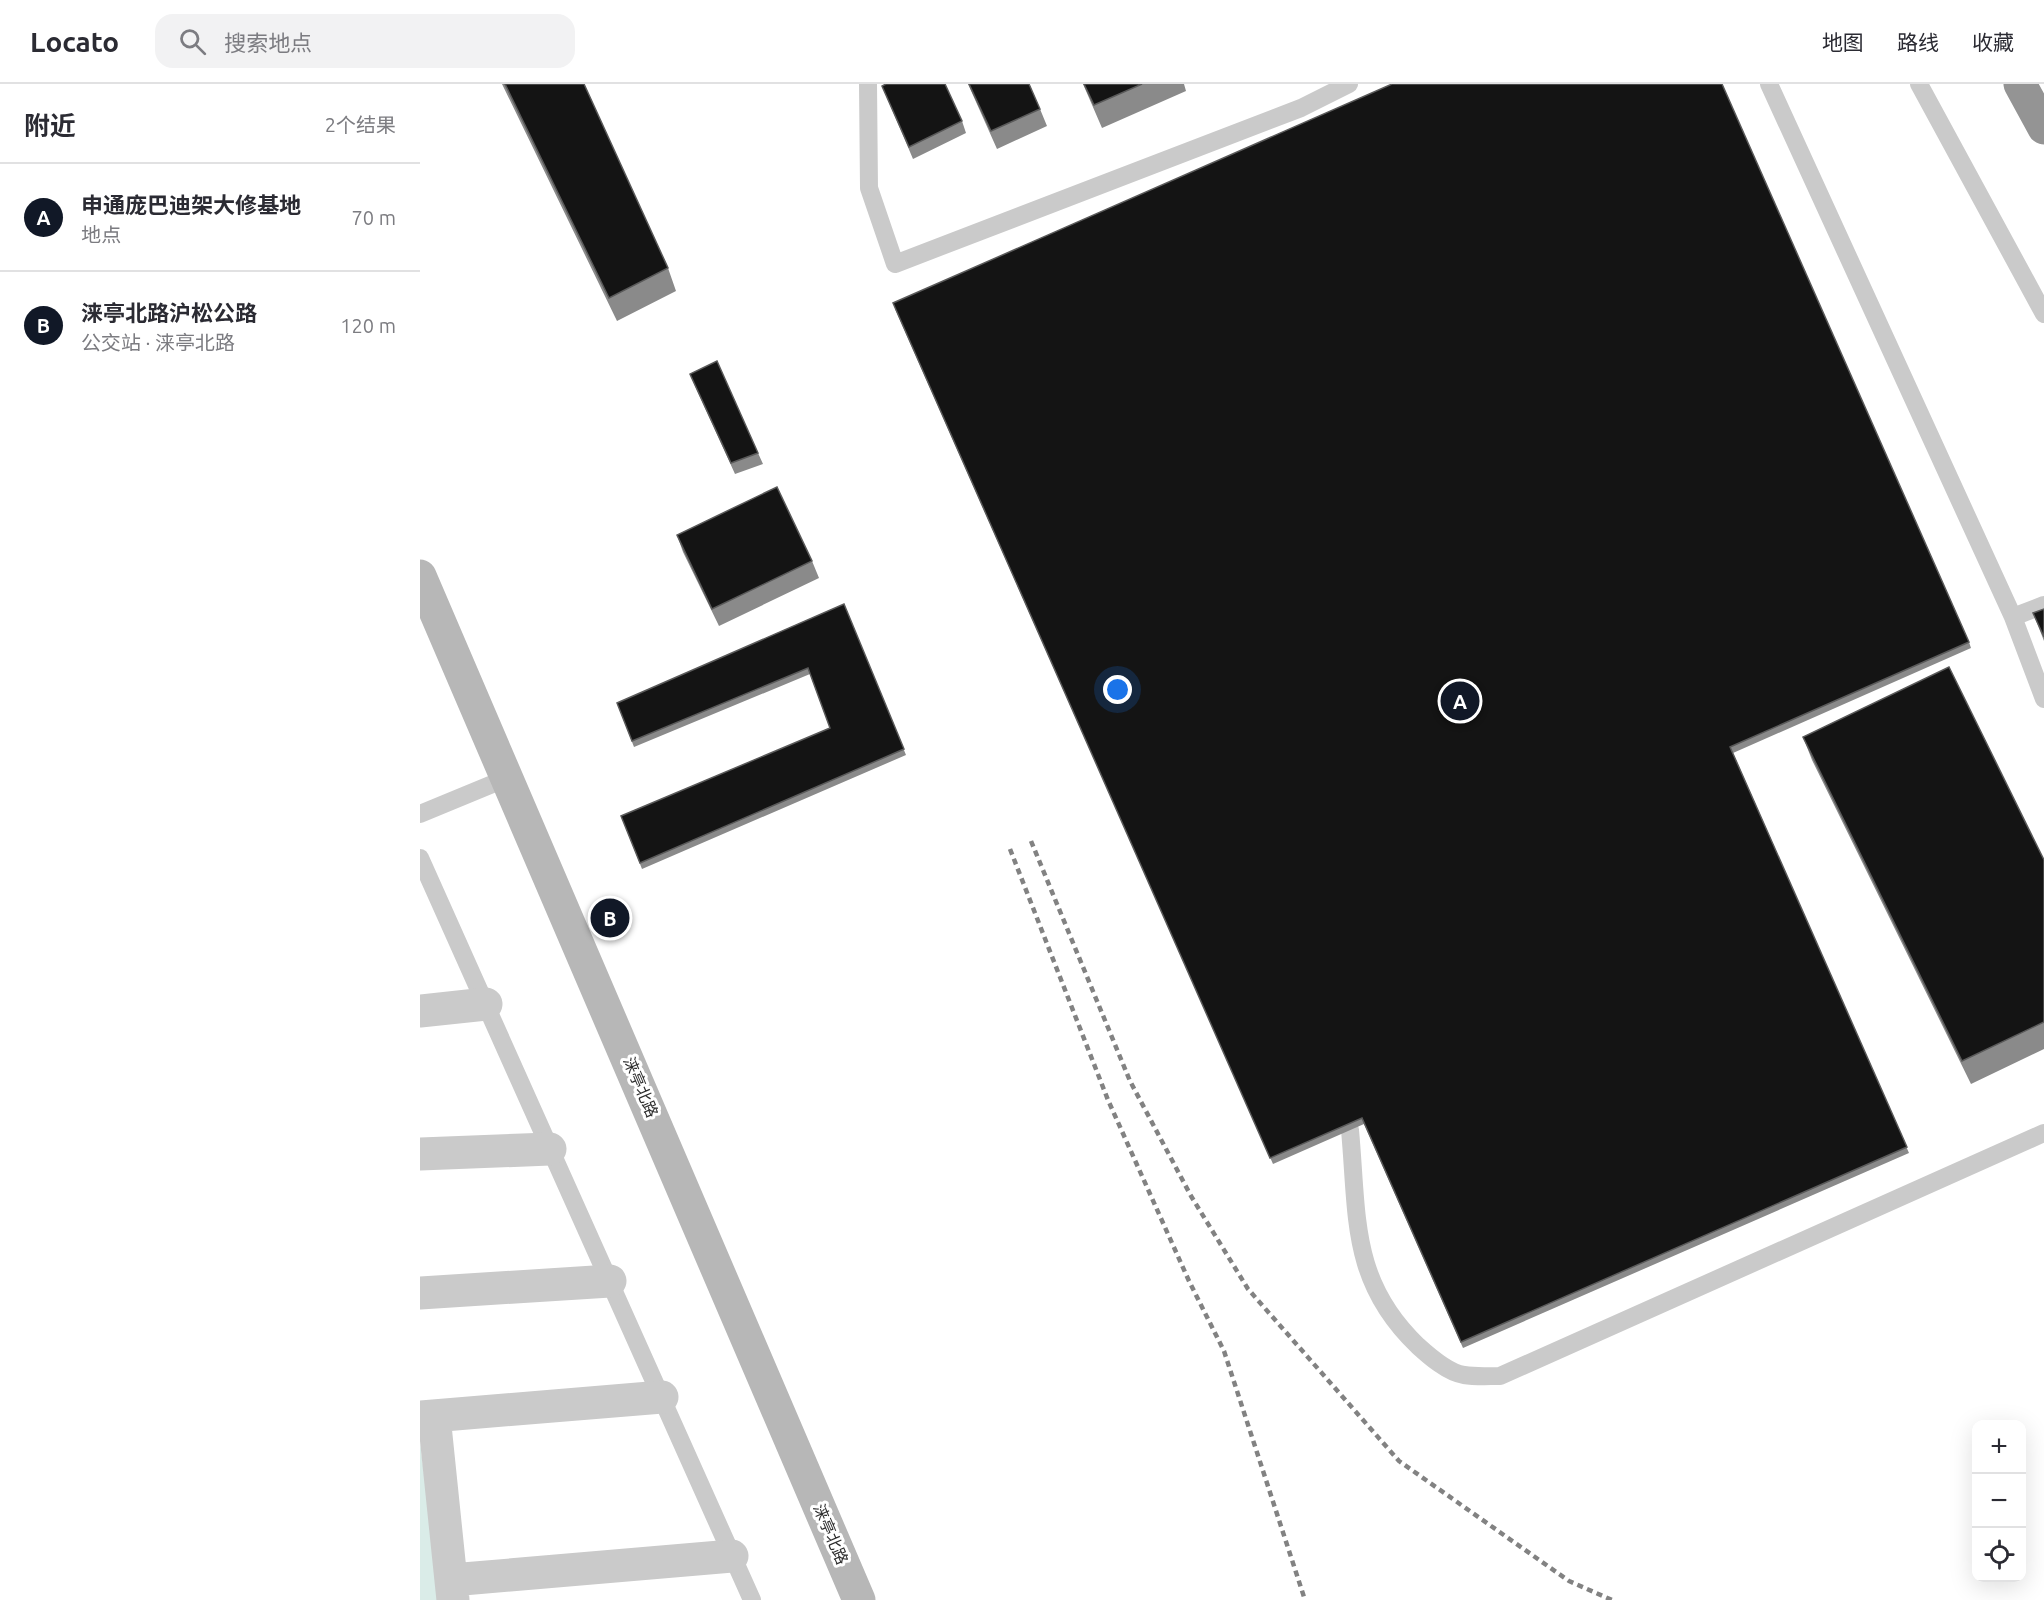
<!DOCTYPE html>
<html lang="zh">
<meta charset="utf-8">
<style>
body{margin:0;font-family:Ubuntu,"Noto Sans SC",sans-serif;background:#f2f2f3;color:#2b2b33}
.controls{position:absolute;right:18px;bottom:18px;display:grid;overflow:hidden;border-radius:12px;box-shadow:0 6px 24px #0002}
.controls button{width:54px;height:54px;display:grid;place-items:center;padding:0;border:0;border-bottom:2px solid #e1e1e2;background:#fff;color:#2b2b33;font:30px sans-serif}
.you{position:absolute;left:698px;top:606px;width:21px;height:21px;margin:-15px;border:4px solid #fff;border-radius:50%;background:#1a73e8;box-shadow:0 0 0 9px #1a73e833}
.badge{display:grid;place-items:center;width:39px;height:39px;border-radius:50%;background:#111827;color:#fff;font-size:20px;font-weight:700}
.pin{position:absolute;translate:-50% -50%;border:3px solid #fff;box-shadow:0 2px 6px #0006}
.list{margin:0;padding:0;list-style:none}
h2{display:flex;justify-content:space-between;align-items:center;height:78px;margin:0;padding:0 24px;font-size:26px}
h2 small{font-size:20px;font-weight:400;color:#7c7c81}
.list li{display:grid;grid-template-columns:39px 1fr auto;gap:18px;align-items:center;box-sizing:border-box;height:108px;padding:0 24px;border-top:2px solid #e1e1e2}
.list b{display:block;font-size:22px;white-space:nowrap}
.list p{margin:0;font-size:20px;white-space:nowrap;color:#7c7c81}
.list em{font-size:20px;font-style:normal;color:#7c7c81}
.icon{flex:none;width:33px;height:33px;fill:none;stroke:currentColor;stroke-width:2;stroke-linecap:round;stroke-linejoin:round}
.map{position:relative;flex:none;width:1624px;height:1516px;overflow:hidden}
header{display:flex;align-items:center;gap:36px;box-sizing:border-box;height:84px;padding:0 30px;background:#fff;border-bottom:2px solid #e1e1e2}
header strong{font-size:28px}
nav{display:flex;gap:33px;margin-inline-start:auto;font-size:21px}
.search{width:420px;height:54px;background:#f2f2f3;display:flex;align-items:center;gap:15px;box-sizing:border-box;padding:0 21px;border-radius:18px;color:#7c7c81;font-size:22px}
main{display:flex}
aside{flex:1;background:#fff}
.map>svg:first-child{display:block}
.green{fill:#daece8}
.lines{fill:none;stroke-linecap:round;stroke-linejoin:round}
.lane{stroke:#cacaca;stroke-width:18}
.street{stroke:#cacaca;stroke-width:33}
.secondary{stroke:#b7b7b7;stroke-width:33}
.highway{stroke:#949494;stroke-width:33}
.rail{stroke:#828282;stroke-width:4.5;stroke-dasharray:6 4.5;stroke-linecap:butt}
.wall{fill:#8a8a8a}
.building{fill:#141414;stroke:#5a5a5a;stroke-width:1.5}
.labels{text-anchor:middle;stroke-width:6;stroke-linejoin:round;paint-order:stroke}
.street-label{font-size:16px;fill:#2d2d2d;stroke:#fff}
</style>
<header>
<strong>Locato</strong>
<div class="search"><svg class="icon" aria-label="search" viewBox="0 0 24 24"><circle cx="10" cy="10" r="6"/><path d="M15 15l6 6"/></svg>搜索地点</div>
<nav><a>地图</a><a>路线</a><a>收藏</a></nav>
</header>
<main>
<aside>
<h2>附近<small>2个结果</small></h2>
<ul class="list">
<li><span class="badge">A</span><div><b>申通庞巴迪架大修基地</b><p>地点</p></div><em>70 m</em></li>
<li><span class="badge">B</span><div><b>涞亭北路沪松公路</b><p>公交站 · 涞亭北路</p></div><em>120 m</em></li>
</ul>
</aside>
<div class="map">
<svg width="1624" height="1516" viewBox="0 0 1624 1516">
<rect width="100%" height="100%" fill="#fff"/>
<path class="green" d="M 0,1358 L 20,1516 L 0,1516 Z"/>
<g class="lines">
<path class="lane" d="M 448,0 L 449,104 L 475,180 L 881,24 L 929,0
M 1349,0 L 1593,533 L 1624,615
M 1499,0 L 1624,230
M 1593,533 L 1624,521
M 0,730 L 87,694
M 0,774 L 332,1516
M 930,1046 C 938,1133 930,1197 998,1262 C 1009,1272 1028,1289 1044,1291 C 1056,1293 1068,1292 1080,1292 L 1624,1049"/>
<path class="street" d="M 0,927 L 66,920
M 0,1070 L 130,1065
M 0,1209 L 190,1197
M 14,1332 L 33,1516
M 0,1333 L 242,1313
M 31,1496 L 312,1472"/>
<path class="secondary" d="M 0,492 L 439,1516"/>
<path class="highway" d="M 1600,0 L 1624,44"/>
<path class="rail" d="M 611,757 L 710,997 L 771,1112 L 828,1205 L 979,1377 L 1149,1497 L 1192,1516
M 590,765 L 688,1016 L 769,1197 L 804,1267 L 885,1516"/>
</g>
<path class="wall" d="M 82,0 L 164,0 L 248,184 L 256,207 L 197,237 Z
M 548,0 L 609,0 L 620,25 L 627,42 L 577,65 Z
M 663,0 L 764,0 L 766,7 L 682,44 Z
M 462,2 L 542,37 L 546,49 L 493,75 Z
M 475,225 L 1549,558 L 1551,564 L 1313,669 L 1489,1069 L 1043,1264 L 944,1040 L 853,1080 Z
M 270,290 L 338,369 L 343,380 L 315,390 L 275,302 Z
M 257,451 L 392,477 L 399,494 L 299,542 L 263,468 Z
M 424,520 L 486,671 L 222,785 L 201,732 L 410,644 L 390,590 L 214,663 L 197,619 Z
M 1624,525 L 1624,557 L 1613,529 Z
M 1383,653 L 1624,776 L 1624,965 L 1551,1000 L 1392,676 Z"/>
<path class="building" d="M 85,0 L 164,0 L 248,184 L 189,214 Z
M 466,0 L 525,0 L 542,37 L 489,63 L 462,2 Z
M 549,0 L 609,0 L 620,25 L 571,47 Z
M 664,0 L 722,0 L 674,21 Z
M 972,0 L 1302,0 L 1549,558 L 1310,663 L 1487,1063 L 1041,1258 L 942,1034 L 850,1074 L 473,219 Z
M 297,277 L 338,369 L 311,379 L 270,290 Z
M 357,403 L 392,477 L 292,525 L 257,451 Z
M 424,520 L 484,665 L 220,779 L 201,732 L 410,644 L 388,584 L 212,657 L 197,619 Z
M 1624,525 L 1624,553 L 1613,529 Z
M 1529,583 L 1624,776 L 1624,938 L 1542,977 L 1383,653 Z"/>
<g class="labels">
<g class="street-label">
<text transform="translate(221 1003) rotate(67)" y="6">涞亭北路</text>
<text transform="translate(411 1450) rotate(67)" y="6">涞亭北路</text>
</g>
</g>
</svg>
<div class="controls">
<button>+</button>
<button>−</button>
<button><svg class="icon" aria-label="locate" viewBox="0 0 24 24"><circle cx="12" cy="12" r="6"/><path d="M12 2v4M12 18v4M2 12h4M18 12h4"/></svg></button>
</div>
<div class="you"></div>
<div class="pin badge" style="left:1040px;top:617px">A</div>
<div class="pin badge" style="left:190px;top:834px">B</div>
</div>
</main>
